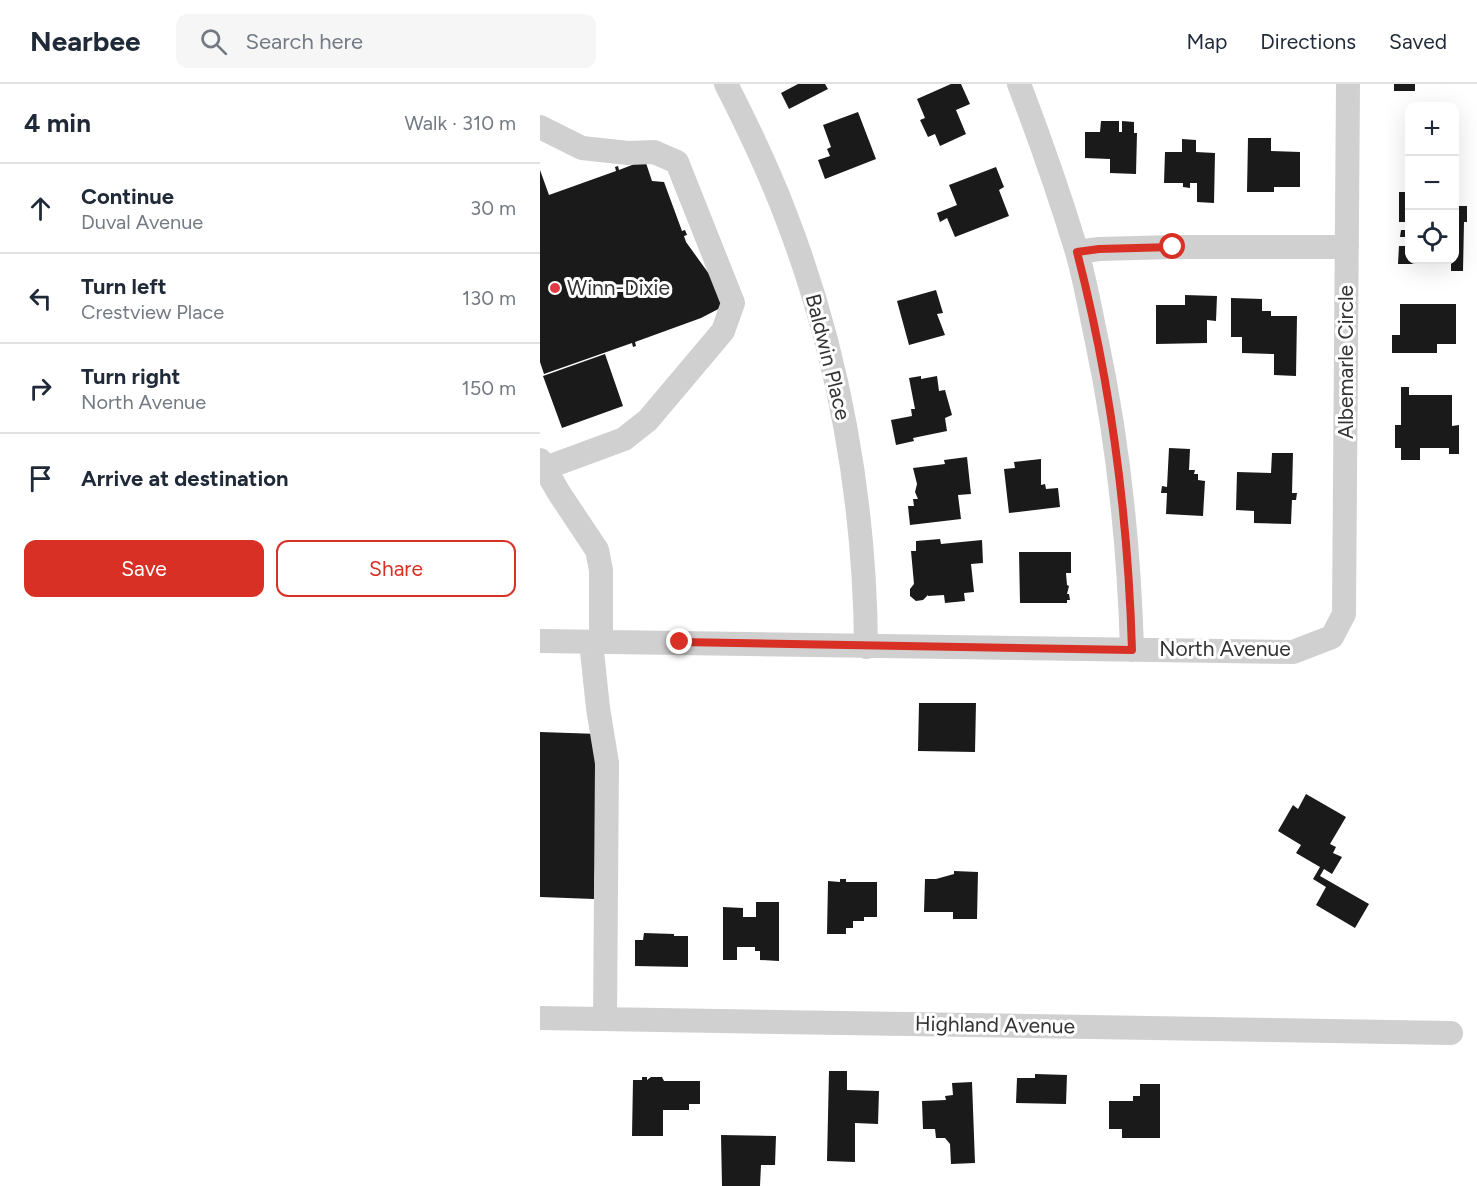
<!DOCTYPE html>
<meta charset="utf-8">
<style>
body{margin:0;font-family:Figtree,sans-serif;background:#f6f6f7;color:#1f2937}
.controls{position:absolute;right:18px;top:18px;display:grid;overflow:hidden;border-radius:12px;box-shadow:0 6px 24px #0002}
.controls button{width:54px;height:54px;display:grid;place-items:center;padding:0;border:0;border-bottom:2px solid #e0e1e3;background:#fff;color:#1f2937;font:30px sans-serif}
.stop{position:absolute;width:18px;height:18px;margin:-14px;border:4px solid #d93025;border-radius:50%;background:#fff}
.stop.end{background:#d93025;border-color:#fff;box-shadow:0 2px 6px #0008}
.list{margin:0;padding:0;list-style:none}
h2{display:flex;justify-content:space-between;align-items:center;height:78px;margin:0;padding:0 24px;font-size:26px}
h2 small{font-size:20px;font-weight:400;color:#747a83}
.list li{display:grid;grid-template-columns:39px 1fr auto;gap:18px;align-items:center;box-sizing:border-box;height:90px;padding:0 24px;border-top:2px solid #e0e1e3}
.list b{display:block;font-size:22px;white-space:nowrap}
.list p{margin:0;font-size:20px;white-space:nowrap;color:#747a83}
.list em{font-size:20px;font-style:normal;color:#747a83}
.actions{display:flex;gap:12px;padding:18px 24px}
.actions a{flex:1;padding:14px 0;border:2px solid #d93025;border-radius:12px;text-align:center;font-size:21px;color:#d93025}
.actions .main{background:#d93025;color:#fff}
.icon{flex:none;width:33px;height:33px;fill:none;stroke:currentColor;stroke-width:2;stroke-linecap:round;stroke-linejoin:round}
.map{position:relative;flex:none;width:937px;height:1102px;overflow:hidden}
header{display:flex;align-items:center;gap:36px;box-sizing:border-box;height:84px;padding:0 30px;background:#fff;border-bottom:2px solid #e0e1e3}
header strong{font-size:28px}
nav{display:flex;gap:33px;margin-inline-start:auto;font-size:21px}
.search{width:420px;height:54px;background:#f6f6f7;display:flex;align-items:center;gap:15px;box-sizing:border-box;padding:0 21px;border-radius:12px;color:#747a83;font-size:22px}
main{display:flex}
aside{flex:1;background:#fff}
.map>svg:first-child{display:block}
.building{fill:#1a1a1a}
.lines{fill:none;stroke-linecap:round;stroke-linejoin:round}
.minor{stroke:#d0d0d0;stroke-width:24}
.route{stroke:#d93025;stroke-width:8}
.poi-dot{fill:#e63946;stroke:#fff;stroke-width:2}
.labels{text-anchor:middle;stroke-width:6;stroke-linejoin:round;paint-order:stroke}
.poi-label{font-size:21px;fill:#333;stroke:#fff;text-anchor:start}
.street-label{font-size:21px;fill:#333;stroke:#fff}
</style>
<header>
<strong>Nearbee</strong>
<div class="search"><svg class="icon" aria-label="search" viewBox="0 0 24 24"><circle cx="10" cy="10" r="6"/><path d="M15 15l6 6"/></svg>Search here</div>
<nav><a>Map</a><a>Directions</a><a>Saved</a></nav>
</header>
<main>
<aside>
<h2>4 min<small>Walk · 310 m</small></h2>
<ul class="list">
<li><svg class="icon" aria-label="ahead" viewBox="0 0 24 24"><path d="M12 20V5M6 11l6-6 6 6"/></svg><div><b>Continue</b><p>Duval Avenue</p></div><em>30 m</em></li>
<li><svg class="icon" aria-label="left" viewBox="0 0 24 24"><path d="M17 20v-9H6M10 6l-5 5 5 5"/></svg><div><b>Turn left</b><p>Crestview Place</p></div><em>130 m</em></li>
<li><svg class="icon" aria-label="right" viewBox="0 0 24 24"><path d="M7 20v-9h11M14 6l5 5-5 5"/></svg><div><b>Turn right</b><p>North Avenue</p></div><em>150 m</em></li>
<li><svg class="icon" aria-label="arrive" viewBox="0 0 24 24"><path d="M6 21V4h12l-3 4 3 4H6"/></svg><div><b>Arrive at destination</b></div></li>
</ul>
<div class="actions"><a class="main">Save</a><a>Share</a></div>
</aside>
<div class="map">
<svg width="937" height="1102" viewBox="0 0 937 1102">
<rect width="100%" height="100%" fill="#fff"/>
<path class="building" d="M 258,0 L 285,0 L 288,5 L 249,25 L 241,9 Z
M 411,0 L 421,0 L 430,20 L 416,26 L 426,50 L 400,62 L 395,50 L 388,53 L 380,36 L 385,34 L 377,15 Z
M 854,0 L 875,0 L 875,7 L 854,7 Z
M 318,28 L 336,75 L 285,95 L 278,76 L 290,72 L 287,65 L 291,63 L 283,41 Z
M 561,37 L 579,37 L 579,48 L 582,48 L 582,37 L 594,38 L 594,49 L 597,49 L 596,90 L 570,89 L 570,75 L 545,74 L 545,48 L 560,48 Z
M 708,54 L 731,54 L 731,67 L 760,68 L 760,103 L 734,103 L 734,108 L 707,108 Z
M 642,55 L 656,56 L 656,68 L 675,69 L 674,119 L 657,118 L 657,99 L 650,99 L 650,104 L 643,103 L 643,99 L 624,99 L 625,68 L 642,68 Z
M 105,76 L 112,97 L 124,98 L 142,147 L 145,146 L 147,151 L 144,152 L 146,158 L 190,219 L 161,234 L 95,258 L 96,262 L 93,263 L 92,259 L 4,290 L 0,278 L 0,86 L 9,111 L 76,87 L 75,83 L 78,82 L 79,86 Z
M 456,83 L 464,103 L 459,106 L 469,132 L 415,153 L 407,134 L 400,138 L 397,129 L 417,121 L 409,101 Z
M 859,108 L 870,108 L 870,176 L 904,176 L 904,180 L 858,180 L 859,162 L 866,162 L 866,153 L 860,153 L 861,146 L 866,146 L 866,138 L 859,138 Z
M 914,122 L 927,122 L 927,138 L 924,138 L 923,187 L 911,187 L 911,176 L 914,176 Z
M 396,206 L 403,229 L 397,230 L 405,251 L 369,261 L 357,217 Z
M 645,211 L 677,212 L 676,237 L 667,236 L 667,259 L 616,260 L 616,221 L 645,221 Z
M 691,214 L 722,215 L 722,227 L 731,227 L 731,232 L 757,232 L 756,292 L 734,291 L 734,270 L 702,269 L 702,253 L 691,253 Z
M 860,220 L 916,220 L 916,260 L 897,260 L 897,269 L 852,269 L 852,251 L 860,251 Z
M 65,270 L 83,322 L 22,344 L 3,292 Z
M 381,292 L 381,295 L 397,292 L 399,307 L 405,306 L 412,331 L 405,334 L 407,347 L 373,354 L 374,357 L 356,361 L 351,336 L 372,332 L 371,325 L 375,325 L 369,294 Z
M 861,303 L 869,303 L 869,311 L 912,311 L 912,342 L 919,341 L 919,370 L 909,370 L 909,364 L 880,364 L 880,376 L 861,376 L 861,364 L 855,364 L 855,341 L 861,341 Z
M 629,364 L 650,365 L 649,386 L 655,386 L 654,390 L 658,390 L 658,396 L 665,397 L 663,432 L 626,430 L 627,409 L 621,409 L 622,402 L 627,403 Z
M 732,369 L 753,369 L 752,409 L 757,409 L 756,416 L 752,416 L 751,440 L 714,439 L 714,427 L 696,426 L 697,388 L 731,389 Z
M 427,373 L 431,410 L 418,411 L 421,435 L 370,441 L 368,422 L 374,422 L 373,415 L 378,415 L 375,408 L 377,400 L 373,384 L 405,380 L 404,376 Z
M 501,375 L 501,401 L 505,400 L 506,405 L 518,404 L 520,423 L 469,429 L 464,385 L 475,384 L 474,378 Z
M 400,455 L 401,460 L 442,456 L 443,479 L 431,480 L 434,508 L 424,509 L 425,517 L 405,519 L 404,511 L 388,512 L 388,511 L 383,516 L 376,517 L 370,512 L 370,505 L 374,500 L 371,467 L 376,467 L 376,457 Z
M 479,468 L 531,468 L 531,489 L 526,489 L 527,501 L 529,502 L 527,510 L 529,510 L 530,516 L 527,516 L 527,519 L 480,519 Z
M 379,619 L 436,619 L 435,668 L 378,667 Z
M 0,648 L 59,650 L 54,815 L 0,813 Z
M 766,710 L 806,733 L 790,760 L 796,763 L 793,769 L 802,773 L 792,790 L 784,785 L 780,792 L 829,820 L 815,844 L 776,821 L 786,803 L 773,795 L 780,783 L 756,769 L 761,761 L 738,747 L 753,721 L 758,725 Z
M 414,787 L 438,788 L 437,835 L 413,835 L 413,828 L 384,828 L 385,795 L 396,795 L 414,790 Z
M 300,795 L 306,795 L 306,798 L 337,798 L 337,833 L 324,833 L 324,837 L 313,837 L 313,844 L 306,844 L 306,850 L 287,850 L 288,797 L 300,798 Z
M 216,818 L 239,818 L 239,877 L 220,876 L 220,867 L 215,867 L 215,863 L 197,863 L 197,876 L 183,876 L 183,823 L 203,824 L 203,833 L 216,833 Z
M 104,849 L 134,850 L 134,852 L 148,852 L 148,883 L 95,882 L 95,856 L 103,856 Z
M 289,987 L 307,987 L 307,1006 L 339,1007 L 338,1040 L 315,1039 L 315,1078 L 287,1077 Z
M 495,990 L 527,991 L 526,1020 L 476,1019 L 477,994 L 495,994 Z
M 102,993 L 107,993 L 107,996 L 111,993 L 122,993 L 124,997 L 160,997 L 160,1020 L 149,1020 L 149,1026 L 123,1026 L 123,1052 L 92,1052 L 93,996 L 102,996 Z
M 432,998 L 435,1079 L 411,1080 L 410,1060 L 405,1054 L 396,1054 L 395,1045 L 383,1045 L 382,1017 L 406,1016 L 405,1012 L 413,1011 L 412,999 Z
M 600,1000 L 620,1000 L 620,1054 L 582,1054 L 582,1045 L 569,1045 L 569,1017 L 593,1017 L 593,1012 L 600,1012 Z
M 181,1051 L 236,1052 L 235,1081 L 221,1081 L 220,1102 L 182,1102 Z"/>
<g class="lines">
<path class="minor" d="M 186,0 C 208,43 229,87 246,132 C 299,269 325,417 326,563
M 479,0 C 500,55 520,112 537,168 C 545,196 550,225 556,253 C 578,356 589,460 592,566
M 0,43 L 42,64 L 88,69 L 114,68 L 137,78 L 193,219 L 183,247 L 108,336 L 84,355 L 0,386
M 537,168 L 559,165 L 633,163 L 807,163
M 0,376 L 19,409 L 57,466 L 61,486 L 61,558
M 0,557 L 753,568 L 792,553 L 804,530 L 808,0
M 51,558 L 58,624 L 67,679 L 65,935
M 0,934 L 911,949"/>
</g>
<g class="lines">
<path class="route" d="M 140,558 L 592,566 C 588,430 571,299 537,168 L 559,165 L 633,163"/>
</g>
<circle class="poi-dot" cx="15" cy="204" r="6"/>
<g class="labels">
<g class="poi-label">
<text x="27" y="211">Winn-Dixie</text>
</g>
<g class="street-label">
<text transform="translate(288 273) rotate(76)" y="7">Baldwin Place</text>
<text transform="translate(806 278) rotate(-90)" y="7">Albemarle Circle</text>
<text x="685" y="572">North Avenue</text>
<text transform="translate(455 941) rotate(1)" y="7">Highland Avenue</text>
</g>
</g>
</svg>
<div class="controls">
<button>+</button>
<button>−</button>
<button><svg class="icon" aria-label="locate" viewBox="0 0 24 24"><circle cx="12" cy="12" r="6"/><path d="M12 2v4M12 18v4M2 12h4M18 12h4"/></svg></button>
</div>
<div class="stop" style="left:633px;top:163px"></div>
<div class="stop end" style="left:140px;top:558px"></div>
</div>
</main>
